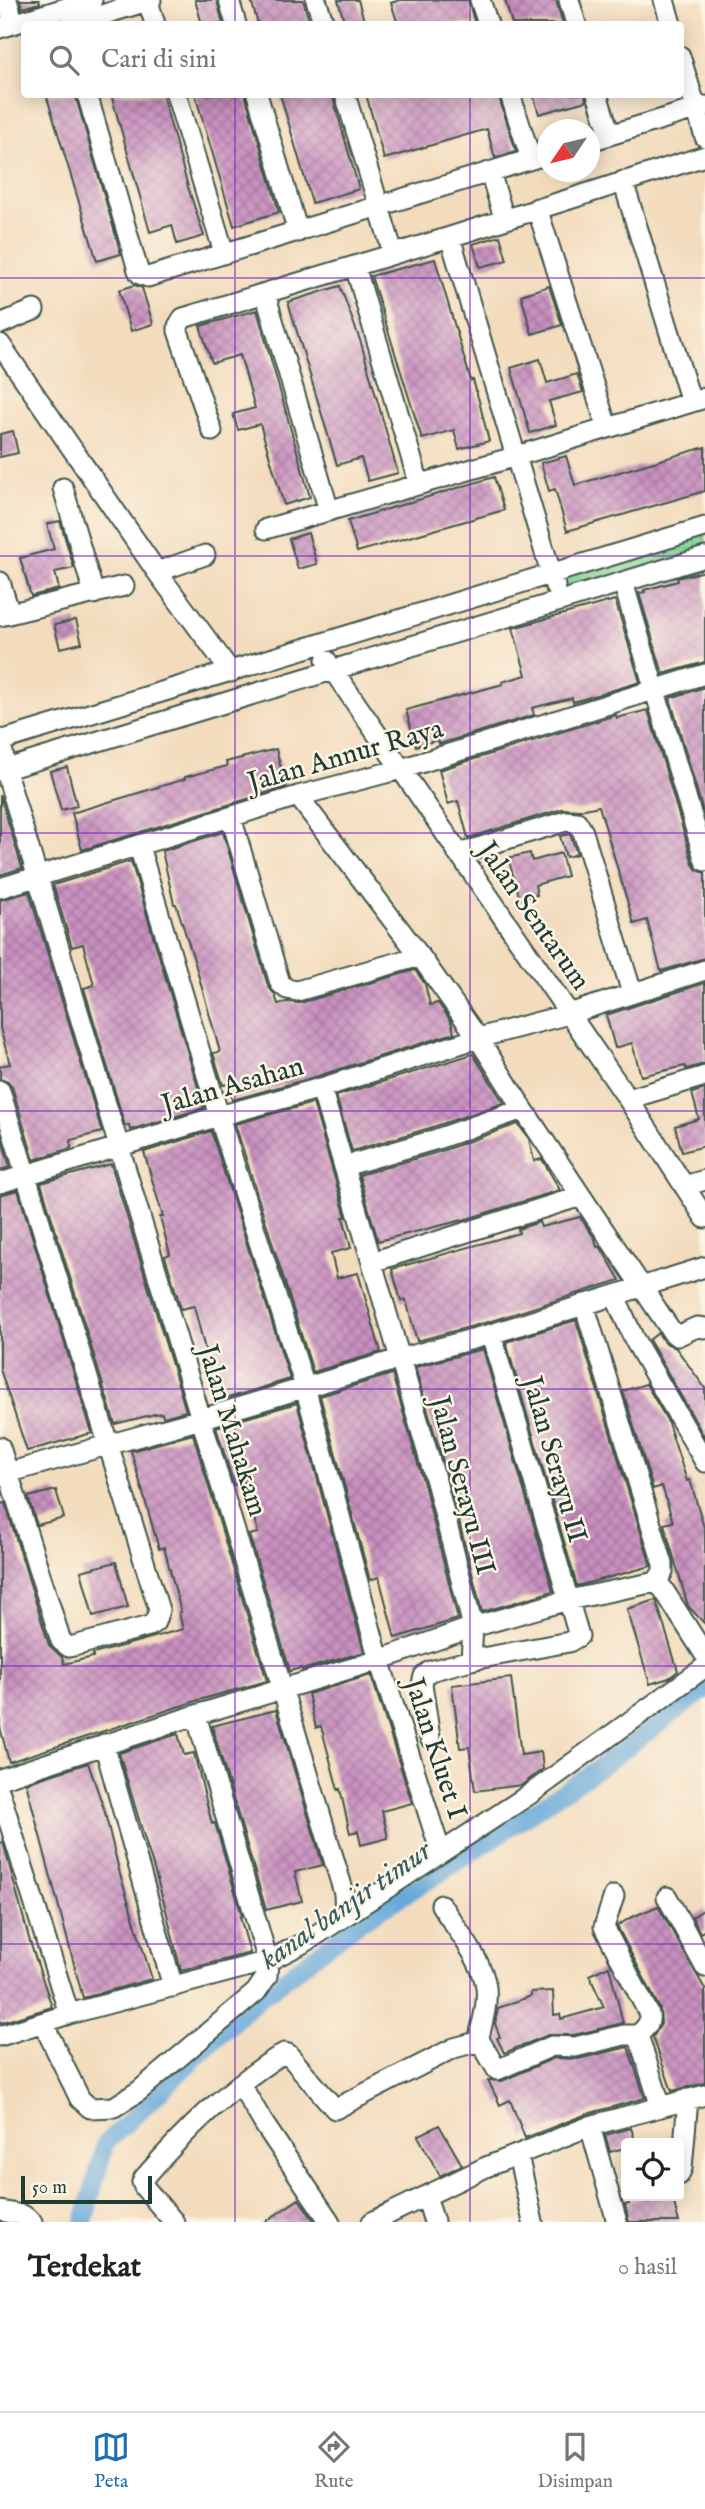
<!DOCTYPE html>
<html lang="id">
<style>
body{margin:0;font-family:"IM FELL English",serif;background:#f2f2f2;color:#222}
.controls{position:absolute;right:21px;bottom:21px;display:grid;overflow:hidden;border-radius:7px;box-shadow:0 4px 18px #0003}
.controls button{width:63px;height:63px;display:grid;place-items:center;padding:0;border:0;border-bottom:2px solid #e0e0e0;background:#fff;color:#222;font:35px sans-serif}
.compass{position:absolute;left:537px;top:119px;width:63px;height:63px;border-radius:50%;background:#fff;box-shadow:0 4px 18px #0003;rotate:235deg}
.scale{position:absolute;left:21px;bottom:18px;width:131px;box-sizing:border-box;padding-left:7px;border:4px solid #1f3d34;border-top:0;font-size:19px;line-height:24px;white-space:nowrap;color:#1f3d34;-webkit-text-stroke:5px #fcf5e5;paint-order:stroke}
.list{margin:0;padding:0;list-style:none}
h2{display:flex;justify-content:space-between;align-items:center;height:91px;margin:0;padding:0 28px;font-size:30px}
h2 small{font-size:23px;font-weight:400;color:#767676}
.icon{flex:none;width:38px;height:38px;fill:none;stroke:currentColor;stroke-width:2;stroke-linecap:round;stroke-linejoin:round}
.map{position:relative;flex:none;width:705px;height:2222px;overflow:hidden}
.search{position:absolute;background:#fff;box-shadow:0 4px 18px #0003;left:21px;right:21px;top:21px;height:77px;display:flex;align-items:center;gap:18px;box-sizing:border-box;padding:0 24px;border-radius:7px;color:#767676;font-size:26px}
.sheet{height:189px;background:#fff}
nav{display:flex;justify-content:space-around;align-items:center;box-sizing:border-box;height:98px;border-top:2px solid #e0e0e0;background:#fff;font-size:19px;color:#767676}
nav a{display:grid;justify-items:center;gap:4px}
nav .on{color:#1f6fb2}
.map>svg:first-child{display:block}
.grass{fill:url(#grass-dots);stroke:#4f8764;stroke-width:2}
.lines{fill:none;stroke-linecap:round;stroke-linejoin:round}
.canal{stroke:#65a8d9;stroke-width:18}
.building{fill:url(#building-cross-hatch)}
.minor-casing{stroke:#3f5549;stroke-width:23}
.minor{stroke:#fff;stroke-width:19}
.grid{fill:none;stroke:#7b2cbf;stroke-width:2;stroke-opacity:0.55}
.labels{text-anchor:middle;stroke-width:5;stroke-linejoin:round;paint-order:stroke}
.street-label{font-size:28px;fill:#1f3d34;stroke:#fcf5e5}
.water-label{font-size:30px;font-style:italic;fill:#345d66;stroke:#fcf5e5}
</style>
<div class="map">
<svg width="705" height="2222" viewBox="0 0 705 2222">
<defs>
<pattern id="grass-dots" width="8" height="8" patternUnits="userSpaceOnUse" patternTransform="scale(1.75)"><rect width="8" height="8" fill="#7fd193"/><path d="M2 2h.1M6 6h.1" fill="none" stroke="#67ab79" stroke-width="1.8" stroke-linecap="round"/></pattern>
<pattern id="building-cross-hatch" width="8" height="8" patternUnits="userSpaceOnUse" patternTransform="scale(1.75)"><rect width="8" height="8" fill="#c990c0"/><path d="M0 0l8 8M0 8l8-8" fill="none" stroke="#a3779d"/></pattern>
</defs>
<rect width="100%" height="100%" fill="#fcf5e5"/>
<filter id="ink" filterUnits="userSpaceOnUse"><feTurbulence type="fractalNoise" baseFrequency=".0143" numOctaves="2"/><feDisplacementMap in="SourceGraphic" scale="14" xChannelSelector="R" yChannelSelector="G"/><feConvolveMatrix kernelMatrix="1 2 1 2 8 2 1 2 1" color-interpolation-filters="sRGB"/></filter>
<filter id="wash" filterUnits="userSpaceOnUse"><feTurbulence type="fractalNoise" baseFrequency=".00686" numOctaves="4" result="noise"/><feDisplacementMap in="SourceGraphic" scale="28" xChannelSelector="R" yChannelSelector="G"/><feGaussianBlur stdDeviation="1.57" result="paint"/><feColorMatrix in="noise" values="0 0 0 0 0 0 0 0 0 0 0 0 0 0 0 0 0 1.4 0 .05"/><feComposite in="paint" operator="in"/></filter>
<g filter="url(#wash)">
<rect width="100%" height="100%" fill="#f3dcbd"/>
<path class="grass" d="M 705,526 L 705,557 L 559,600 L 551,574 Z"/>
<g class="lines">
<path class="canal" d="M 84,2222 L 105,2144 L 253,2003 L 361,1921 L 439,1874 L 593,1772 L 705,1690"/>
</g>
<g id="blocks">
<path class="building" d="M 20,0 L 39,0 L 40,3 L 22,8 Z
M 195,0 L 217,0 L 223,24 L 202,24 Z
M 251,0 L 303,0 L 310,24 L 258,24 Z
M 338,0 L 358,0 L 365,24 L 345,24 Z
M 400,0 L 468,0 L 475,24 L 398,24 L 391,3 Z
M 505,0 L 556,0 L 563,24 L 512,24 Z
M 46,94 L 75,94 L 121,254 L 97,261 Z
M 111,94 L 162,94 L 188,187 L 204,236 L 177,244 L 172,225 L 150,232 Z
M 195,94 L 245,94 L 279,212 L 234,226 Z
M 280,94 L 332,94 L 359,189 L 312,203 Z
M 366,94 L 498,94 L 516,151 L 495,158 L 487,129 L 384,159 Z
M 533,94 L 585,94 L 586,101 L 539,114 Z
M 500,236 L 507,260 L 480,267 L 473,244 Z
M 435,259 L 471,381 L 473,380 L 479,401 L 489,441 L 459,449 L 454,430 L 422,439 L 371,276 Z
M 135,285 L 142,288 L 153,324 L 131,331 L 119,290 Z
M 340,286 L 361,343 L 398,473 L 368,481 L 361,458 L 337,465 L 288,302 Z
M 549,286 L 562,325 L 532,334 L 521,295 Z
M 257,310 L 310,497 L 284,505 L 260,424 L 238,430 L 233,414 L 255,408 L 240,355 L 212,363 L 200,326 Z
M 540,359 L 547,383 L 577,374 L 583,392 L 549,401 L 556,425 L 530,433 L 511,368 Z
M 13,431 L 18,453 L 0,457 L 0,434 Z
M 705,447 L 705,491 L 567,531 L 555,489 L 549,491 L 541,463 L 566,456 L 575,485 Z
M 494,477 L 504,510 L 357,552 L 348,521 Z
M 60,521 L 74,568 L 55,572 L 59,589 L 31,596 L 20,558 L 54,549 L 47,524 Z
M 308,533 L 317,564 L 298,569 L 289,539 Z
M 705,571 L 705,662 L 663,674 L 639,593 L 645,592 L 644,590 L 678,581 L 677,578 Z
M 615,600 L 640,682 L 573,702 L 572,698 L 532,708 L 534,715 L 439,744 L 438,740 L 416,746 L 406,710 L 503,684 L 502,682 L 526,675 L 513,628 Z
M 76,620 L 82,643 L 60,648 L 54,625 Z
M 705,687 L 705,818 L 670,698 Z
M 648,710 L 693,864 L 697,870 L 705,873 L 705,958 L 661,971 L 647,920 L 634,924 L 599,806 L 580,810 L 562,809 L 468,838 L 458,801 L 448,804 L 439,770 L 616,715 L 617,718 Z
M 276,749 L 286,787 L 82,850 L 72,813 L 185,779 L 185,777 L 227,766 L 226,762 Z
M 67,767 L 77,806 L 61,810 L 50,771 Z
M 0,795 L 22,868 L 0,875 Z
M 223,832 L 268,986 L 275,995 L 278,1004 L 287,1002 L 300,1003 L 415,970 L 425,984 L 430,1005 L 438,1003 L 451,1021 L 454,1033 L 318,1076 L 232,1100 L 228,1084 L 223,1085 L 213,1053 L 220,1052 L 195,963 L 176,904 L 174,904 L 162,851 Z
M 570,834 L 577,854 L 566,857 L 560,836 Z
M 530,853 L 532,861 L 561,853 L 567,876 L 535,885 L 537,895 L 520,899 L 508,858 Z
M 131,861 L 204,1108 L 130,1130 L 129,1125 L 125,1126 L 84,988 L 94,985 L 83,944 L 72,947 L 53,885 Z
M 29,892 L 102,1132 L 71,1140 L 71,1148 L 34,1160 L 12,1087 L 8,1082 L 0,1079 L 0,1066 L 10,1064 L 0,1028 L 0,900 Z
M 705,983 L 705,1064 L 686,1069 L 685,1066 L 641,1076 L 632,1043 L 615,1048 L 606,1015 Z
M 473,1054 L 504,1103 L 430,1128 L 352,1151 L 336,1096 Z
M 705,1089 L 705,1146 L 682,1152 L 675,1126 L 699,1119 L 692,1093 Z
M 313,1103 L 346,1217 L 343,1217 L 351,1248 L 331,1253 L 337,1278 L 358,1273 L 381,1352 L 313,1372 L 235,1124 Z
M 518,1124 L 529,1139 L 534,1161 L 542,1159 L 560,1190 L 463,1220 L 378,1241 L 359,1175 L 438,1152 Z
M 211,1131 L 290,1379 L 218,1401 L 194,1306 L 181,1309 L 165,1256 L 170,1254 L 160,1217 L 163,1217 L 144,1152 Z
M 0,1133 L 10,1167 L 0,1170 Z
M 111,1164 L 186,1411 L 163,1417 L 162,1413 L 155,1414 L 115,1424 L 41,1183 Z
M 18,1190 L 92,1433 L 27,1451 L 0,1369 L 0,1195 Z
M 580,1217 L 595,1239 L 597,1247 L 600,1246 L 620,1280 L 488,1322 L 417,1341 L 406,1300 L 401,1301 L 392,1269 L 519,1233 L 518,1229 L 539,1222 L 541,1227 Z
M 576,1320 L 651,1566 L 577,1586 L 506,1342 Z
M 658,1333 L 664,1342 L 676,1348 L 705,1388 L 705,1438 L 649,1340 Z
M 483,1349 L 553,1591 L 482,1612 L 449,1482 L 415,1367 Z
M 392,1374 L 425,1488 L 458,1619 L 395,1638 L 379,1577 L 370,1580 L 320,1396 Z
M 646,1384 L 667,1420 L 687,1481 L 690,1480 L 705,1531 L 705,1624 L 688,1606 L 664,1524 L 673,1522 L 662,1486 L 653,1489 L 623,1391 Z
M 297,1403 L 364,1652 L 302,1670 L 301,1668 L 290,1671 L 249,1535 L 258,1533 L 245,1482 L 234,1485 L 216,1427 Z
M 193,1434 L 267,1681 L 199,1700 L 9,1762 L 0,1727 L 0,1504 L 5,1503 L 49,1645 L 62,1657 L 64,1664 L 93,1657 L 93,1654 L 183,1629 L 179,1613 L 181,1612 L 164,1547 L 159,1549 L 131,1451 Z
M 56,1490 L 64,1518 L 37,1525 L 28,1497 Z
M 116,1562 L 128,1607 L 93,1616 L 81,1571 Z
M 656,1600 L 678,1671 L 669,1678 L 650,1684 L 627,1609 Z
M 371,1675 L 412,1803 L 382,1811 L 388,1838 L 361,1845 L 358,1831 L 350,1833 L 340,1789 L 338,1790 L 321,1726 L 316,1728 L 308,1694 Z
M 511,1678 L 521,1755 L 541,1752 L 543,1769 L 522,1785 L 475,1791 L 469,1747 L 460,1748 L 452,1685 Z
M 276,1710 L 323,1865 L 295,1872 L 302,1901 L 266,1910 L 212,1726 Z
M 178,1734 L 184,1755 L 194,1753 L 212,1824 L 215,1823 L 242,1916 L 240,1917 L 250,1953 L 181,1971 L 165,1906 L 119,1753 Z
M 88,1763 L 104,1809 L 120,1874 L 152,1979 L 83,1998 L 26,1783 Z
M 3,1842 L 30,1942 L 52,2007 L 0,2023 L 0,1843 Z
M 658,1906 L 705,1989 L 705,2083 L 672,2091 L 653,2037 L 661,2024 L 660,2009 L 617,1926 L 630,1918 Z
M 705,1909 L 705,1930 L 700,1933 L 692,1917 Z
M 609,1966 L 623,2023 L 574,2035 L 548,2035 L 504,2053 L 497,2038 L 500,2037 L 495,2024 L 498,2008 L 531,1996 L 531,1992 L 553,1991 L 554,2015 L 560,2014 L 561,2019 L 604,2007 L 589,1975 Z
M 628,2047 L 645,2098 L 587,2114 L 525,2138 L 510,2100 L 500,2105 L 488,2080 L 502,2081 L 554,2058 L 578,2059 Z
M 439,2125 L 462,2165 L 440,2176 L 418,2136 Z
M 631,2128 L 636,2143 L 623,2143 L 624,2148 L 610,2152 L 605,2135 Z
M 643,2196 L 672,2196 L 679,2222 L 629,2222 L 625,2205 L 629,2204 L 628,2201 Z
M 299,2199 L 315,2222 L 265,2222 Z"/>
</g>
</g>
<g filter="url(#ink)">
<use href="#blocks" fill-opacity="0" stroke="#3f5549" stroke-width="2"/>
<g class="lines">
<g class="minor-casing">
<path id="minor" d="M 7,0 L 14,24
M 229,0 L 236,24
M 316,0 L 324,24
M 480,0 L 488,24
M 569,0 L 576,24
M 664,0 L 671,24
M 148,1 L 155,24
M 72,24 L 151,0
M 0,28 L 92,0
M 680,56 L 705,137
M 87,94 L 138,270 L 140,274 L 148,277 L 548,154
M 176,94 L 224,253
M 257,94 L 298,232
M 345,94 L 393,253
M 510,94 L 531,159
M 597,94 L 610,135
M 590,141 L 705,106
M 490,172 L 504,218
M 623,181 L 691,402
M 537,208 L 607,427
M 355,266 L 419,484
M 265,293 L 329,511
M 0,324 L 34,310
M 0,344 L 157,572 L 231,672
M 212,431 L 178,331 L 178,326 L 183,318 L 450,237
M 63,488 L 94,594
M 266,529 L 517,456 L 705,398
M 157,572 L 205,555
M 0,582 L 10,614
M 623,582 L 705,861
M 555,586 L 450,237 L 705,156
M 0,616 L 124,586
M 326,660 L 628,1099 L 705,1218
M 0,739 L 9,782 L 344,1893 L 345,1916 L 307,1941 L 268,1961 L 267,1976 L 256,1992 L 139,2091 L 114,2107 L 90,2108 L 80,2099 L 43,2023
M 0,741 L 705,527
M 0,771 L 705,557
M 298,796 L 420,956 L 478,1038 L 523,1109 L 672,1332 L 677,1336 L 697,1327 L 705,1328
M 231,817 L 280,983 L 287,989 L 297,991 L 420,956
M 139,846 L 219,1116 L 305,1387 L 379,1660 L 441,1853
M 458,854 L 566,821 L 577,822 L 583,832 L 632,993
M 0,888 L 298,796 L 401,769 L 705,674
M 321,1088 L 437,1485 L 473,1627 L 471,1660
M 0,1091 L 159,1610 L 155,1622 L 149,1626 L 74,1646 L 69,1647 L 61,1641 L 0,1447
M 628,1099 L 705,1076
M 345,1166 L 434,1140 L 523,1109
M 0,1183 L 219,1116 L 321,1088 L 478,1038 L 569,1014 L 705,970
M 684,1186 L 705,1180
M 372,1262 L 581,1196
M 615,1296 L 634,1339 L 705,1462
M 0,1475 L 201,1419 L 399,1359 L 491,1334 L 705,1267
M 656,1582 L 663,1589 L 705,1655
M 430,1738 L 422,1684 L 424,1676 L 430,1671 L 471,1660 L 569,1642 L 579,1636 L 491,1334
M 104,1744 L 173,1987
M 0,1779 L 196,1715 L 379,1660 L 473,1627 L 568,1600 L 656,1582 L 663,1572 L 663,1564 L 584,1304
M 0,1793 L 69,2014
M 614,1896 L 604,1927 L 649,2014 C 651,2024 645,2028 638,2035 L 661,2107
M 667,1897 L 705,1967
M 441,1905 C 455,1927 483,1961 486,1987 C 488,2005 482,2024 478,2041
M 345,1916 L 533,1792 L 705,1667
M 0,2036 L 69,2014 L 268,1961 L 196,1715
M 241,2085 L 264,2124 L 330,2222
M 590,2126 L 617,2222
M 518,2155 L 533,2222
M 679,2175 L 682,2168 L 688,2099
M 426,2196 L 434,2222
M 0,2211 L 23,2215 L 32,2222
M 174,2222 L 144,2187 L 142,2182 L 144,2178 C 185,2131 230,2086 284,2053 L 288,2054 L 335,2109 L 454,2048 L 480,2041 L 497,2070 L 552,2046 L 575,2047 L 624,2035 L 638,2035
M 372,2222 L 486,2167 L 590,2126 L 705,2095"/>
</g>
<use href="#minor" class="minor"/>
</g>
</g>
<path class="grid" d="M 235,0 L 235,24M 470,0 L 470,24M 235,94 L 235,2222M 470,94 L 470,2222M 0,278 L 705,278M 0,556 L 705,556M 0,833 L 705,833M 0,1111 L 705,1111M 0,1389 L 705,1389M 0,1666 L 705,1666M 0,1944 L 705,1944"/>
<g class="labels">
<g class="street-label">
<text transform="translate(345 754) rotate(-16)" y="10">Jalan Annur Raya</text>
<text transform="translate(535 915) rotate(55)" y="10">Jalan Sentarum</text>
<text transform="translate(232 1084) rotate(-16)" y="10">Jalan Asahan</text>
<text transform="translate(234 1430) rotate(73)" y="10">Jalan Mahakam</text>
<text transform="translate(556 1459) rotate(74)" y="10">Jalan Serayu II</text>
<text transform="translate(464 1485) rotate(75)" y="10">Jalan Serayu III</text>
<text transform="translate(437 1748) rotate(72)" y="10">Jalan Kluet I</text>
</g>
<g class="water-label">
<text transform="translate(345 1904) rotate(-35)" y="10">kanal banjir timur</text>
</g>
</g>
</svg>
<div class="controls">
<button><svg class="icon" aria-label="locate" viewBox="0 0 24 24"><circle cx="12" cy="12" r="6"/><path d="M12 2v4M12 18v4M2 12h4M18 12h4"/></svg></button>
</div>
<svg class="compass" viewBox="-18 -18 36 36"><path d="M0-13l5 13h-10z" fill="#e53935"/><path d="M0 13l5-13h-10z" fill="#767676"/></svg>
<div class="scale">50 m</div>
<div class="search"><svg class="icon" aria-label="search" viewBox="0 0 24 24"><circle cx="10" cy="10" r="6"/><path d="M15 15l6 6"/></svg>Cari di sini</div>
</div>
<section class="sheet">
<h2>Terdekat<small>0 hasil</small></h2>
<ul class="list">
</ul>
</section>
<nav>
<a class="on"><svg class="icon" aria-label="map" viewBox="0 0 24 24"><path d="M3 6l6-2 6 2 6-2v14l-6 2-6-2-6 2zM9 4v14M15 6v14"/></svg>Peta</a>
<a><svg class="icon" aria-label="directions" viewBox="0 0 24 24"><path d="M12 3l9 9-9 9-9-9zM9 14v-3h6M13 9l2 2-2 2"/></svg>Rute</a>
<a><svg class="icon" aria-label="saved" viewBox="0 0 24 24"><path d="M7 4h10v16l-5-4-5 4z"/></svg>Disimpan</a>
</nav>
